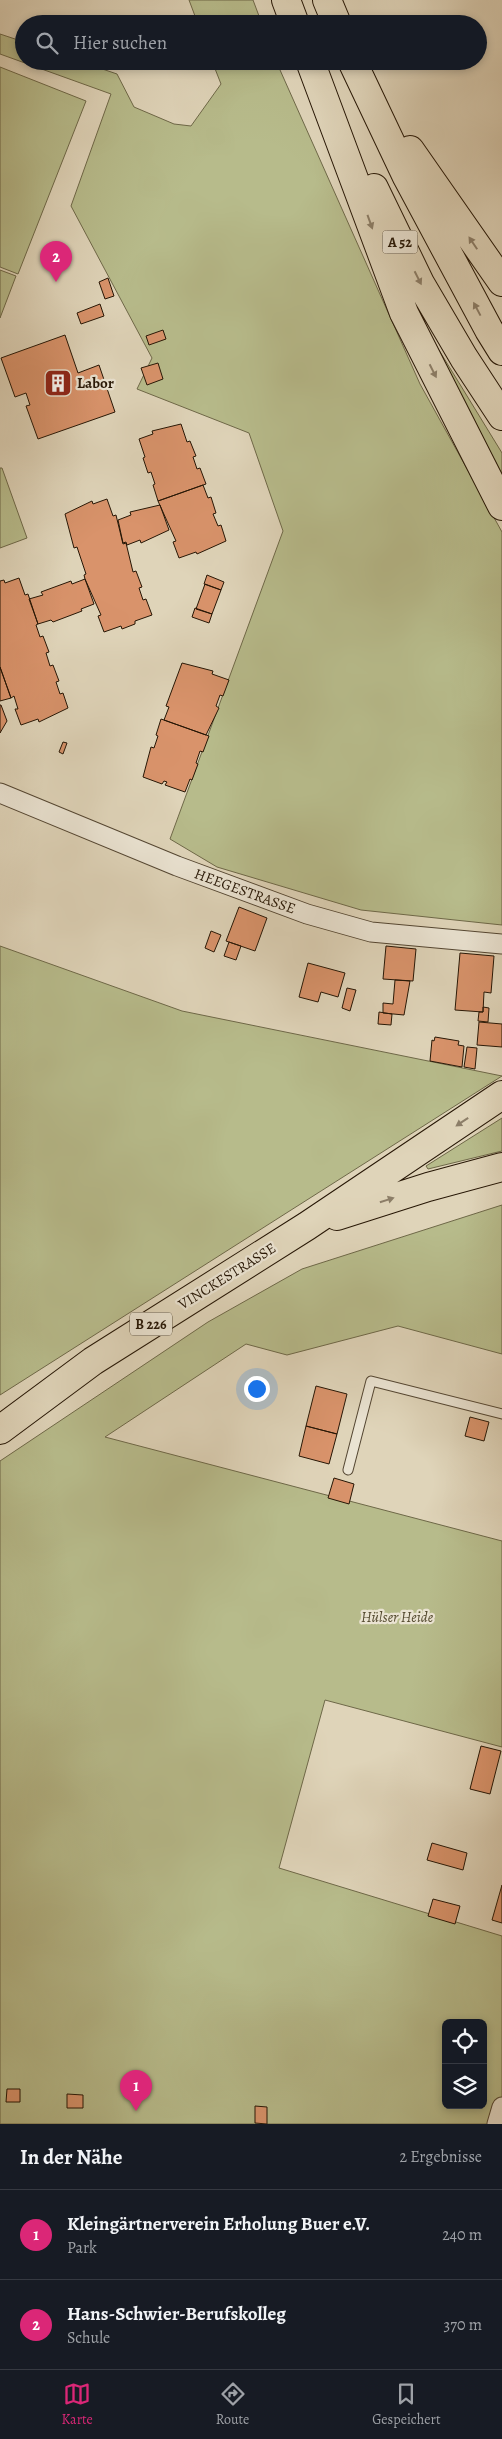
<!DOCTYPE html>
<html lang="de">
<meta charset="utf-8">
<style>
body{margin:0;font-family:Alegreya,serif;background:#20242c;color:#f1f3f6}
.controls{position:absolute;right:15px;bottom:15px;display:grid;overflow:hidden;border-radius:8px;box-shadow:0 2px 8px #0003}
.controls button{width:45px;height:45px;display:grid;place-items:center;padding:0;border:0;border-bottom:1px solid #363941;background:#171b24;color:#f1f3f6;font:25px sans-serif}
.you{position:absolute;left:256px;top:1388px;width:18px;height:18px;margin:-12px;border:4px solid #fff;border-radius:50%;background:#1a73e8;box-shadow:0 0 0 8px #1a73e833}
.badge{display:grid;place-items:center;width:32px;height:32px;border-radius:50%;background:#db2777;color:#fff;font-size:16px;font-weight:700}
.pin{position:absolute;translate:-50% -41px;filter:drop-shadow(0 1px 2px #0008)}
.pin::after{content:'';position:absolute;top:26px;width:18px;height:15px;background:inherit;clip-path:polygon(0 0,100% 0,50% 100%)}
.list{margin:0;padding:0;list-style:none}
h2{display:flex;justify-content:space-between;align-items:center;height:65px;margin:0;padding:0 20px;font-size:21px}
h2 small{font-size:16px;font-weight:400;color:#9ea1a6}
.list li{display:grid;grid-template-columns:32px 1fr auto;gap:15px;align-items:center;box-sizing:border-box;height:90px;padding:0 20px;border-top:1px solid #363941}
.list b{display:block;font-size:19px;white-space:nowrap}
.list p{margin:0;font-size:16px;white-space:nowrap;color:#9ea1a6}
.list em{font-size:16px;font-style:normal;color:#9ea1a6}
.icon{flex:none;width:28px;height:28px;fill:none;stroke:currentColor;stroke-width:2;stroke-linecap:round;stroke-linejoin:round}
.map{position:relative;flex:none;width:502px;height:2124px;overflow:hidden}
.search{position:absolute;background:#171b24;box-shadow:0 2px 8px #0003;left:15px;right:15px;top:15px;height:55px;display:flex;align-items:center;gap:12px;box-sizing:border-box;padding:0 18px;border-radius:28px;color:#9ea1a6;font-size:19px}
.sheet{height:245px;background:#171b24}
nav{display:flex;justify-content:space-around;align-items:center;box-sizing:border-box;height:70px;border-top:1px solid #363941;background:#171b24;font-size:14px;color:#9ea1a6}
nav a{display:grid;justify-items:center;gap:2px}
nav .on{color:#db2777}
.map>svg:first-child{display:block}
.green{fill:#b7bb8b;stroke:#6e6848;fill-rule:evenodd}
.building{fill:#d9936b;stroke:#261605}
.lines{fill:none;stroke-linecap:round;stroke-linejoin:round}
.service-casing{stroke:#544632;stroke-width:11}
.minor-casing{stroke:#544632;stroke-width:21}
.primary-casing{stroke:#261605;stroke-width:30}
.motorway-casing{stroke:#261605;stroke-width:30}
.service{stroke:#eae3d2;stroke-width:9}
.minor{stroke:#eae3d2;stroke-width:19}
.primary{stroke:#dfd4b9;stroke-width:28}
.motorway{stroke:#dfd4b9;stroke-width:28}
.oneway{fill:#8c7e68}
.labels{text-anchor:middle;stroke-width:4.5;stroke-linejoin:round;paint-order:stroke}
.shield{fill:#eae3d2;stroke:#615442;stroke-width:1}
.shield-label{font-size:14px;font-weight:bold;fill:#261605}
.poi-label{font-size:15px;font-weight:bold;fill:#261605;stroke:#eae3d2;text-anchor:start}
.street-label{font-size:15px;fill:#261605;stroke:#eae3d2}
.park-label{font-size:15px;font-style:italic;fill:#52482d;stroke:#eae3d2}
</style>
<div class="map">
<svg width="502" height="2124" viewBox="0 0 502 2124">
<rect width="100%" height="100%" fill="#dfd4b9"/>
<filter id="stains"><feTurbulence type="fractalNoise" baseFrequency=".004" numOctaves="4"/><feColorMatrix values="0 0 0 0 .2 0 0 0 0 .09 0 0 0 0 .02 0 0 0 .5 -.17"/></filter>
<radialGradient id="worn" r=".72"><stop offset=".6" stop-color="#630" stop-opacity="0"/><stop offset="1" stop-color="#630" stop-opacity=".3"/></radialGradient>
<path class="green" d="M 189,0 L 253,0 L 262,24 L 198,24 Z
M 0,34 L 24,42 L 24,61 L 79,61 L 117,74 L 134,107 L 174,124 L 191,126 L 221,84 L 212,61 L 276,61 L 420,384 L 502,532 L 502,925 L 361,910 L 217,867 L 170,839 L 283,531 L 249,433 L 137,389 L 152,358 L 71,206 L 111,94 L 0,54 Z
M 0,67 L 86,101 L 18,274 L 0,267 Z
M 0,270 L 16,276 L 0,318 Z
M 415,311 L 502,453 L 502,488 Z
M 0,468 L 2,468 L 27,538 L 0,548 Z
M 0,946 L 182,1011 L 502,1076 L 0,1395 Z
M 502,1118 L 502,1151 L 428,1169 L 426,1166 Z
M 502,1205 L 502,1354 L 398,1326 L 287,1355 L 246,1344 L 105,1437 L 502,1541 L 502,1747 L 325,1700 L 279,1868 L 502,1936 L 502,2124 L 0,2124 L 0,1461 L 208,1322 L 302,1269 ZM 446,2023 L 483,2023 L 483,2105 L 446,2105 Z"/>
<path class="building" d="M 108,278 L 114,296 L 105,299 L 99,282 Z
M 100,304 L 104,316 L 81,324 L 77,313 Z
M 163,330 L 166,339 L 149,345 L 146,336 Z
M 65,335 L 78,373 L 99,365 L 115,412 L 38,439 L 26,406 L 30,405 L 26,393 L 15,397 L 1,358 Z
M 158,363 L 163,379 L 147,385 L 141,368 Z
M 181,424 L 187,442 L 190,441 L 196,456 L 193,457 L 197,469 L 200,468 L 206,484 L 158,501 L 153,485 L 155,484 L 151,472 L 148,473 L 143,458 L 145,457 L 139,439 L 153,434 L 152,431 Z
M 203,485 L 208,498 L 211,497 L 216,513 L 213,514 L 218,526 L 221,525 L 226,541 L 197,554 L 196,552 L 179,558 L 173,542 L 176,541 L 158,501 Z
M 107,499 L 113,516 L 116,515 L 123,544 L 126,543 L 133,572 L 136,571 L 142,587 L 139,588 L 143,600 L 146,599 L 152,615 L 135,621 L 135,624 L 122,629 L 121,626 L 104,632 L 98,616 L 101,615 L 85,579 L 84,575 L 86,574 L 77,547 L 74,548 L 65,514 L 92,501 L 93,504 Z
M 160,505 L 169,530 L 141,543 L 140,540 L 127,545 L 126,542 L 123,543 L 118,520 L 131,515 L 130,512 Z
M 207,575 L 224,582 L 221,590 L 204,584 Z
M 19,578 L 25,595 L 28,594 L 38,624 L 36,625 L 40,637 L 43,636 L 49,652 L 46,653 L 50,666 L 53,665 L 59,681 L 56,682 L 60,694 L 63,693 L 68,708 L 39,722 L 38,719 L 21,725 L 15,709 L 18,709 L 14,696 L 11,698 L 0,667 L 0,581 L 4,580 L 5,583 Z
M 85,579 L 94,604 L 81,609 L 82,611 L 53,622 L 51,620 L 38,624 L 29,599 L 43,595 L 41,592 L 71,581 L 72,584 Z
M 205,584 L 221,590 L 212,614 L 196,609 Z
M 195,608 L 212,614 L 209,623 L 192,617 Z
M 182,663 L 213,671 L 212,674 L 229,680 L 223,696 L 220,695 L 216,706 L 219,708 L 206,735 L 164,720 L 169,707 L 166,706 Z
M 0,667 L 11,698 L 0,701 Z
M 1,705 L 7,721 L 0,733 L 0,705 Z
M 161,719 L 209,736 L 203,752 L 200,751 L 196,763 L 198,764 L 192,780 L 190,779 L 185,792 L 165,785 L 167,782 L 164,781 L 162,784 L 143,777 L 151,747 L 154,748 L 158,736 L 156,735 Z
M 63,742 L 67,743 L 63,754 L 59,752 Z
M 239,907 L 267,918 L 255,951 L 226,941 Z
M 211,931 L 221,935 L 214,952 L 205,948 Z
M 229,942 L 241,946 L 236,960 L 224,956 Z
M 386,946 L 416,949 L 413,981 L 383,979 Z
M 460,953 L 494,956 L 491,993 L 484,992 L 483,1012 L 455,1010 Z
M 308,963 L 345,973 L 338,997 L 321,992 L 318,1002 L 299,997 Z
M 395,980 L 410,981 L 404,1015 L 383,1013 L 383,1003 L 393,1004 Z
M 347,988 L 356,990 L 350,1011 L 342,1008 Z
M 483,1007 L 489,1008 L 488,1022 L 478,1021 L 479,1012 L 483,1012 Z
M 379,1012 L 392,1014 L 391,1025 L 378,1024 Z
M 479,1022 L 502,1024 L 502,1047 L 477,1045 Z
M 435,1037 L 459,1041 L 458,1045 L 464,1046 L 462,1067 L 430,1061 L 432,1040 L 434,1041 Z
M 467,1047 L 477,1048 L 475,1069 L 464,1067 Z
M 316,1386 L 347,1394 L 337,1434 L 306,1426 Z
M 470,1417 L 489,1422 L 484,1441 L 465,1436 Z
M 306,1426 L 337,1434 L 329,1464 L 299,1456 Z
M 334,1478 L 354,1484 L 349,1504 L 328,1498 Z
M 481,1746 L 501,1751 L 490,1794 L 470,1789 Z
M 432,1843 L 467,1853 L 463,1870 L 427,1860 Z
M 502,1885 L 502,1923 L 492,1920 Z
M 433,1899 L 460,1906 L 455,1924 L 428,1916 Z
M 7,2089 L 20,2089 L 20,2102 L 6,2102 Z
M 67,2094 L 83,2095 L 83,2108 L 67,2108 Z
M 255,2106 L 267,2107 L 267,2124 L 255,2123 Z"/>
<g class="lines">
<g class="service-casing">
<path id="service" d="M 348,1470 L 371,1381 L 502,1414"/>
</g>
<g class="minor-casing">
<path id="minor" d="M 0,793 L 177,866 L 307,914 L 371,932 L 502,944
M 497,2124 L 502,2107"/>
</g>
<g class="primary-casing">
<path id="primary" d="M 337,1216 L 428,1187 L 502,1167
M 0,1430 L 93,1361 L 307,1226 L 502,1095"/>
</g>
<g class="motorway-casing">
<path id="motorway" d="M 286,0 L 295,24
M 327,0 L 337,24
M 310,61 L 404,313 L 502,506
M 352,61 L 407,177 L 489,330 L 502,351
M 410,150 L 502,282
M 374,188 L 420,283 L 464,358 L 502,416"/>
</g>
<use href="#service" class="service"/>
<use href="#minor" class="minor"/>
<use href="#primary" class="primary"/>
<use href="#motorway" class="motorway"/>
</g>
<defs><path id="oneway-solid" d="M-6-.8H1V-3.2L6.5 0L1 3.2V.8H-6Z" transform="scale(1.25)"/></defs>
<g class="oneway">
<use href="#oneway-solid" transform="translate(370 222) rotate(70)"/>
<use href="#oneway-solid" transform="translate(473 243) rotate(-124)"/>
<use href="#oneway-solid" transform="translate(418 278) rotate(63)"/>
<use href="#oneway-solid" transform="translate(477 309) rotate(-118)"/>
<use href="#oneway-solid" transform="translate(433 371) rotate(63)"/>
<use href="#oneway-solid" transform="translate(462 1122) rotate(146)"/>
<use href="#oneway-solid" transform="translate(387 1200) rotate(-18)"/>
</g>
<defs>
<g id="building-square" transform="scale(1.4375)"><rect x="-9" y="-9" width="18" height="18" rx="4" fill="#8f2418" stroke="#eae3d2"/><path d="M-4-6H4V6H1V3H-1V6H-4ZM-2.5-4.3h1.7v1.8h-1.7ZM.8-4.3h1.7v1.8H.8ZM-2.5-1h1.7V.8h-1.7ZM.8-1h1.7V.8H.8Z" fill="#fff"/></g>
</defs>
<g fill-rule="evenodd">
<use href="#building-square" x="58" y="383"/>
</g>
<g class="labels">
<g class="shield">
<rect x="382.5" y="230.5" width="35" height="23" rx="4"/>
<rect x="130" y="1312.5" width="42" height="23" rx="4"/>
</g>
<g class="shield-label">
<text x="400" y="247">A 52</text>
<text x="151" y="1329">B 226</text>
</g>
<g class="poi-label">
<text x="77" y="388">Labor</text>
</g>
<g class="street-label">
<text transform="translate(245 891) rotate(20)" y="5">HEEGESTRASSE</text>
<text transform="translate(227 1276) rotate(-32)" y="5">VINCKESTRASSE</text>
</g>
<g class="park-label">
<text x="397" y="1622">Hülser Heide</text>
</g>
</g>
<rect width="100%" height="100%" filter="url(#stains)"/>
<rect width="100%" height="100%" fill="url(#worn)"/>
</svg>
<div class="controls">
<button><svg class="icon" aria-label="locate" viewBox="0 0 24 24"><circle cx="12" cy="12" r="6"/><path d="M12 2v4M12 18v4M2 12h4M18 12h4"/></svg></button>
<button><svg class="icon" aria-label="layers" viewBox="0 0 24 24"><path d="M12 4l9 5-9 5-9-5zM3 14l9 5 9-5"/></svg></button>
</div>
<div class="you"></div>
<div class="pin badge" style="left:136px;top:2111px">1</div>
<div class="pin badge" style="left:56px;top:282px">2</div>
<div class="search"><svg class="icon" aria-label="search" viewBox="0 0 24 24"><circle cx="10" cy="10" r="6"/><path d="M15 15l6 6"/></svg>Hier suchen</div>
</div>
<section class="sheet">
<h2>In der Nähe<small>2 Ergebnisse</small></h2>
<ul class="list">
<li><span class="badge">1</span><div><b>Kleingärtnerverein Erholung Buer e.V.</b><p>Park</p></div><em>240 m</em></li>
<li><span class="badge">2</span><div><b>Hans-Schwier-Berufskolleg</b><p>Schule</p></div><em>370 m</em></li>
</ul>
</section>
<nav>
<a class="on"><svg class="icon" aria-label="map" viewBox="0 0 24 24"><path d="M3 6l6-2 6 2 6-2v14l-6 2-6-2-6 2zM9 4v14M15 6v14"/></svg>Karte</a>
<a><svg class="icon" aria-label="directions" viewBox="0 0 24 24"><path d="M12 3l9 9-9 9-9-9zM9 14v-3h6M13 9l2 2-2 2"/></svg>Route</a>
<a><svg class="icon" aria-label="saved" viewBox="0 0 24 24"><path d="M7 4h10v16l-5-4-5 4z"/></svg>Gespeichert</a>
</nav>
